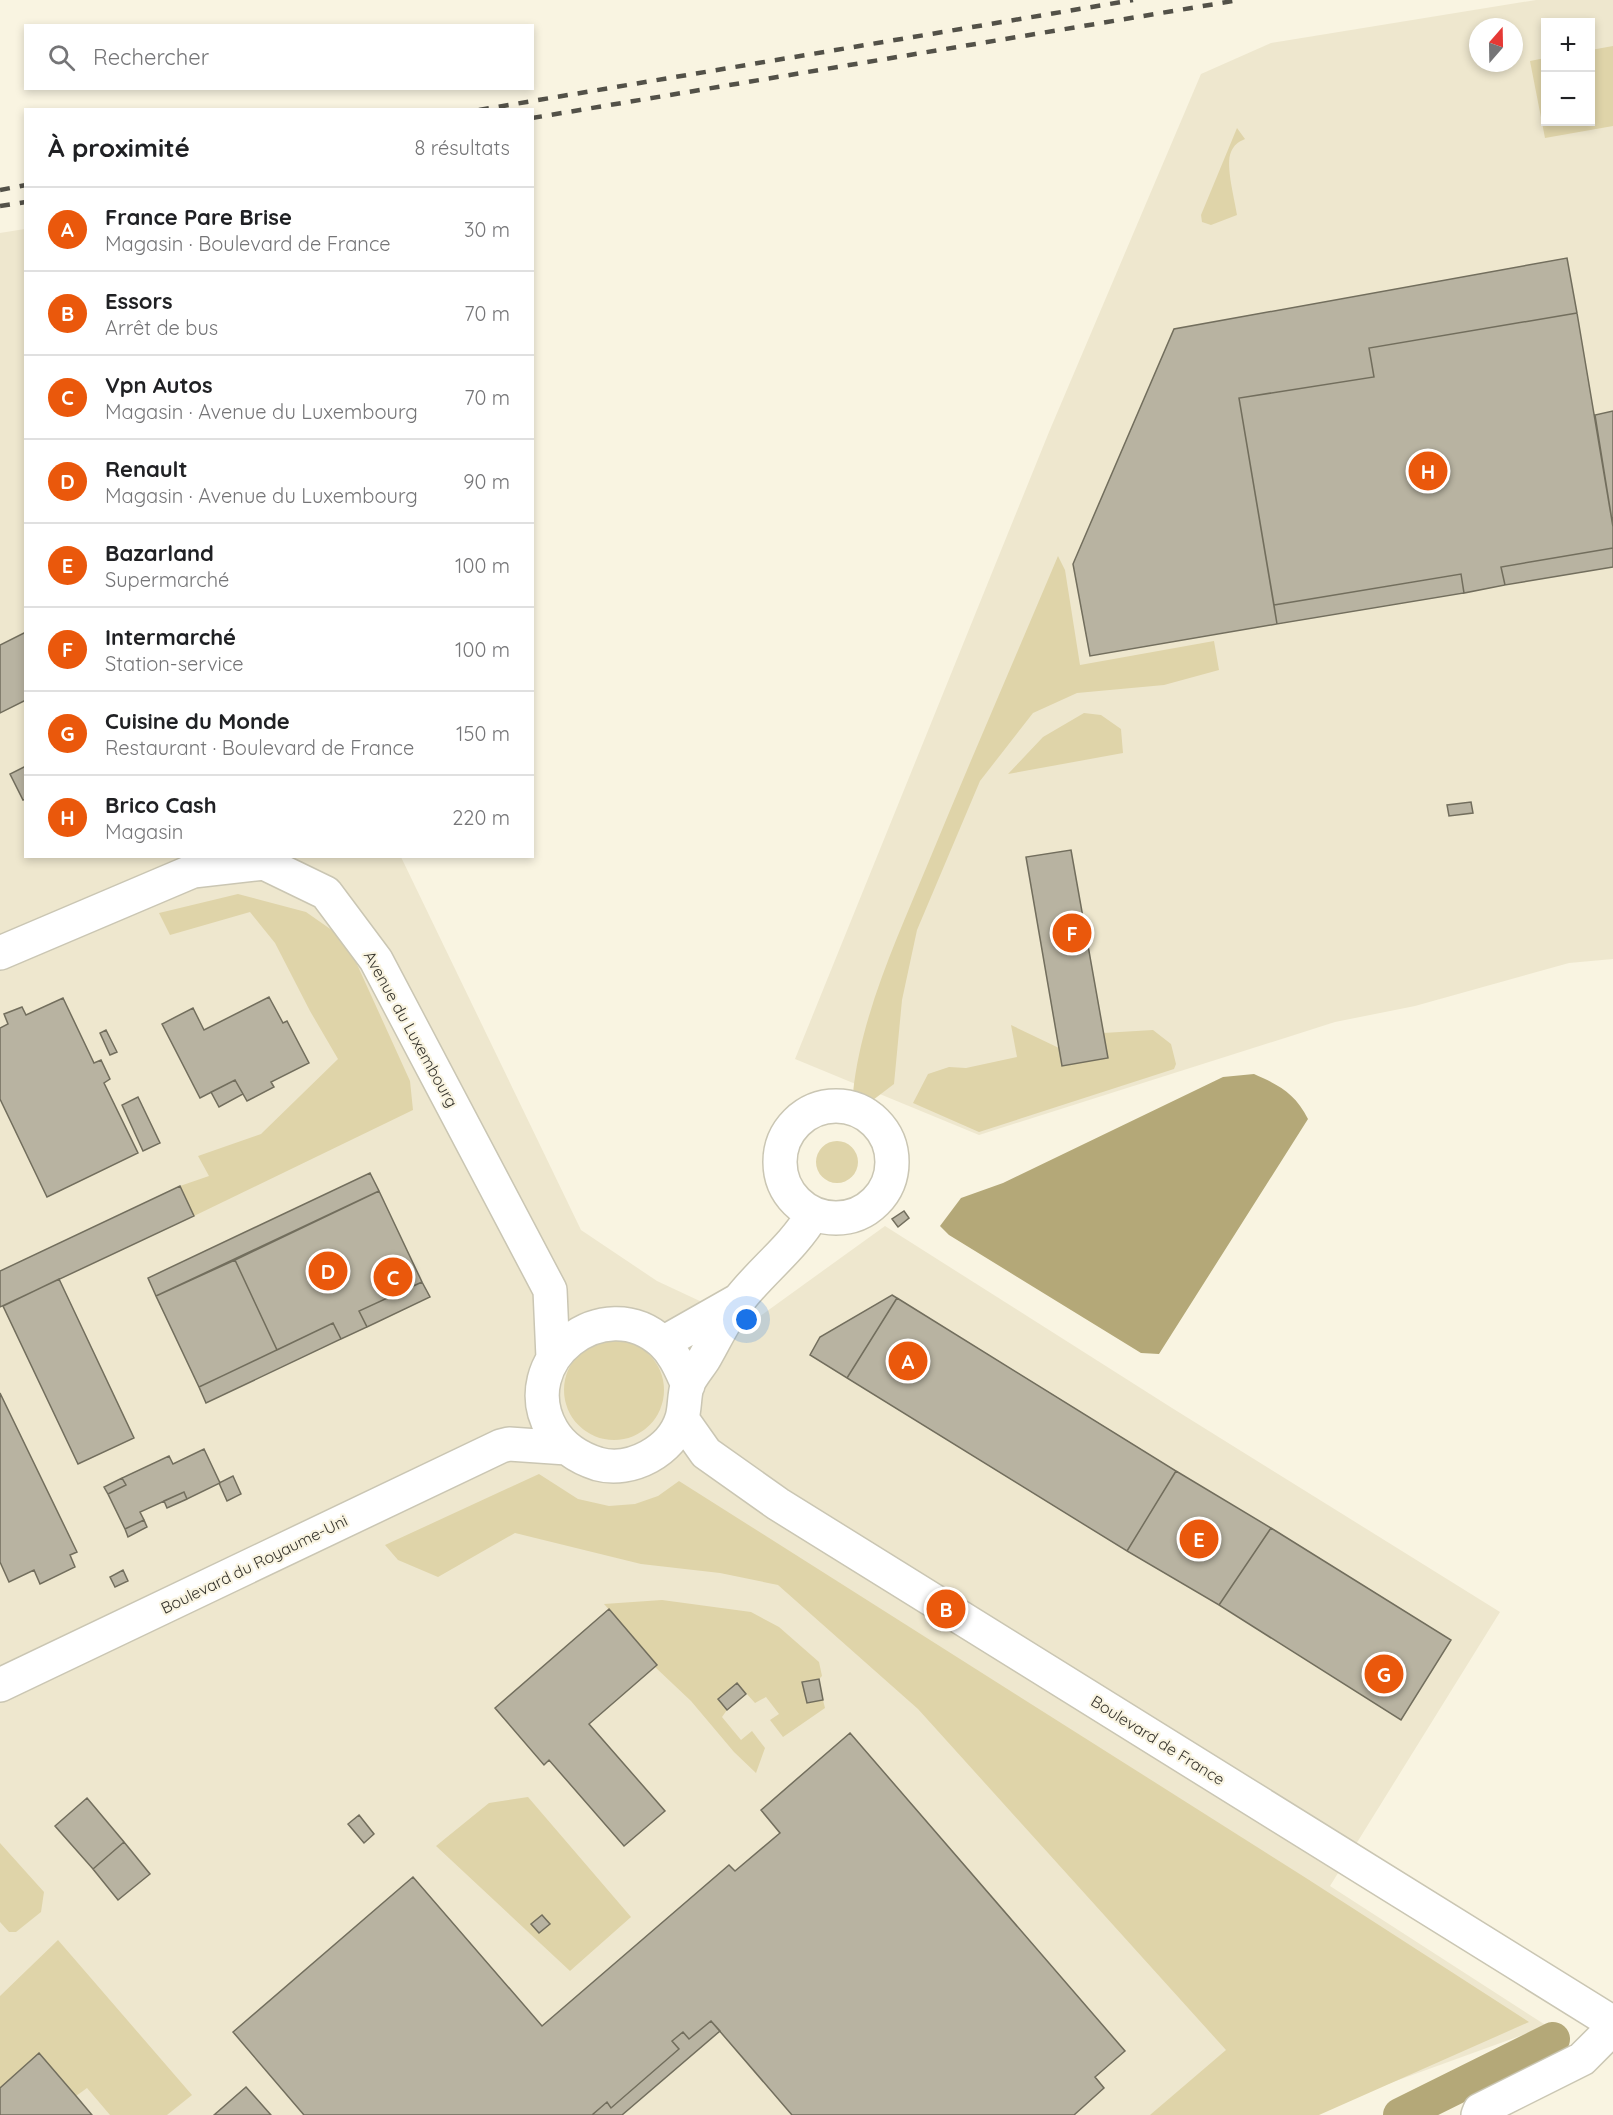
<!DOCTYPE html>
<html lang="fr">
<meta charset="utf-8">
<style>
body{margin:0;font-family:Quicksand,sans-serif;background:#f2f2f2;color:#202124}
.controls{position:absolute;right:18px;top:18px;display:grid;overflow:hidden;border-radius:0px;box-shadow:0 3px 9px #0003}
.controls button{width:54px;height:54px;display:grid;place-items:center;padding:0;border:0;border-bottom:2px solid #e0e0e0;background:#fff;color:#202124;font:30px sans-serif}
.compass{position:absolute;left:1469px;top:18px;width:54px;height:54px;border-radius:50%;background:#fff;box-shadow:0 3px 9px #0003;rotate:20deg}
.you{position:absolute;left:747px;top:1320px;width:21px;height:21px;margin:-15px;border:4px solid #fff;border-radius:50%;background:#1a73e8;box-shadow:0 0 0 9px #1a73e833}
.badge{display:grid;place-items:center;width:39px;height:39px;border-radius:50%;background:#ea580c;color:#fff;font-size:20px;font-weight:700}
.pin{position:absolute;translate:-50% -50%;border:3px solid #fff;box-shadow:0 2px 6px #0006}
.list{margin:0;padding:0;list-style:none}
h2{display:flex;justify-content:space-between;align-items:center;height:78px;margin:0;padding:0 24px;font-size:26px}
h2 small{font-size:20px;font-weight:400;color:#757577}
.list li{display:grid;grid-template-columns:39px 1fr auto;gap:18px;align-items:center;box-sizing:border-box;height:84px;padding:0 24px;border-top:2px solid #e0e0e0}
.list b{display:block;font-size:22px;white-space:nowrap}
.list p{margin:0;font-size:20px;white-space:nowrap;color:#757577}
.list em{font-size:20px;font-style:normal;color:#757577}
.icon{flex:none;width:33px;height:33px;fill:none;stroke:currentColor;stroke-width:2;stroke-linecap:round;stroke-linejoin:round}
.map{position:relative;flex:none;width:1613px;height:2115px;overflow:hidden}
.search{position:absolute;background:#fff;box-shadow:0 3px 9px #0003;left:24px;top:24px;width:510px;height:66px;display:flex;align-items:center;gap:15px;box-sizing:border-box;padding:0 21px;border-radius:0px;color:#757577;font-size:22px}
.panel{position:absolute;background:#fff;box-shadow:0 3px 9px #0003;left:24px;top:108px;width:510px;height:750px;border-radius:0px}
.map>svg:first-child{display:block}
.built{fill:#eee7ce;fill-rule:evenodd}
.green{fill:#dfd4a9}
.water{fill:#b4a878}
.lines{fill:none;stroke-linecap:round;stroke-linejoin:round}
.canal{stroke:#b4a878;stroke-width:34}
.building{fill:#b8b3a1;stroke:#726e5d;stroke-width:1.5}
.minor-casing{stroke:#cac6b3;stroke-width:36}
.minor{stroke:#fff;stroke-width:33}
.rail{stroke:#535148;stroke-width:4.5;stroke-dasharray:10 10;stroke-linecap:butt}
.labels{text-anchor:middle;stroke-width:4.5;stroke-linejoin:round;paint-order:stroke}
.street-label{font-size:16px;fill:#35332c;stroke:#f9f4e1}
</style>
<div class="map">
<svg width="1613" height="2115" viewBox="0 0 1613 2115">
<rect width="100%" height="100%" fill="#f9f4e1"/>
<path class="built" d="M 1536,0 L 1613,0 L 1613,959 L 1569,963 L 1415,1006 L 1335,1022 L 979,1135 L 795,1059 L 1049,432 L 1201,74 L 1271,43 ZM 1546,22 L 1590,22 L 1590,122 L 1546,122 ZM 1478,27 L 1514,27 L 1514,63 L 1478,63 Z
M 25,229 L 26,856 L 401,857 L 581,1230 L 657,1281 L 749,1324 L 885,1226 L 1172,1408 L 1500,1612 L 1330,1886 L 1547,2026 L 1302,2115 L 0,2115 L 0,233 Z"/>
<path class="green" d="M 1613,46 L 1613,126 L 1545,138 L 1530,61 L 1545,58 L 1546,122 L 1590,122 L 1591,50 Z
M 1237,128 L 1245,139 C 1238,142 1234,145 1231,152 C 1225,165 1235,200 1237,215 L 1211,225 L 1202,222 L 1201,215 Z
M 1058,556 L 1065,570 L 1080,665 L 1214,641 L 1219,670 L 1164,685 L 1077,693 L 1033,713 L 980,781 L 917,930 L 902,1000 L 894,1084 L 873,1100 L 862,1098 L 853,1093 C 861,1014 899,934 929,861 C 971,759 1015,658 1058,556 Z
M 1084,713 L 1101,715 L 1121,729 L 1123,753 L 1008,774 L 1043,737 Z
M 238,894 L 306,912 L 346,940 L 410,1081 L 413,1110 L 194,1216 L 180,1186 L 209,1176 L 198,1156 L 261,1134 L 338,1059 L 310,1011 L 275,943 L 250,912 L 170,935 L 159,913 Z
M 1011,1025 L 1059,1048 L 1103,1033 L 1153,1030 L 1171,1044 L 1176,1064 L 1174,1069 L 979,1132 L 913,1103 L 928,1074 L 949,1067 L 966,1068 L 1017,1057 Z
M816 1162a21 21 0 1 1 42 0a21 21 0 1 1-42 0Z
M564 1390a50 50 0 1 1 100 0a50 50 0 1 1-100 0Z
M 539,1474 L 578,1499 L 609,1506 L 635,1504 L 658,1496 L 679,1481 L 1306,1878 L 1529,2022 L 1319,2115 L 1150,2115 L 1226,2050 L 918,1709 L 778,1585 L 720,1573 L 641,1564 L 515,1533 L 438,1577 L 398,1560 L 385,1545 Z
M 662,1600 L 751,1612 L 779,1627 L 819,1662 L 822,1676 L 819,1679 L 803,1682 L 807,1703 L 823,1700 L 825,1708 L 783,1737 L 770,1720 L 779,1714 L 766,1697 L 755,1703 L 737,1683 L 718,1699 L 727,1710 L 722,1717 L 741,1740 L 752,1731 L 765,1748 L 756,1773 L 734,1752 L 691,1701 L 655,1667 L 657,1664 L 604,1604 Z
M 528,1797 L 631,1917 L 570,1971 L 436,1846 L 489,1803 Z
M 0,1843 L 44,1892 L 41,1912 L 16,1932 L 9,1932 L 0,1922 Z
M 58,1940 L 192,2095 L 167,2115 L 110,2115 L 87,2088 L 76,2096 L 39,2053 L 0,2088 L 0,1996 Z"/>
<path class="water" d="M 1254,1074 C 1279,1085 1295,1093 1308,1119 L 1159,1354 L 1141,1353 L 949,1235 L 940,1226 L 961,1198 L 1003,1183 L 1223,1077 Z"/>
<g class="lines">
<path class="canal" d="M 1400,2115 L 1553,2039"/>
</g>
<path class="building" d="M 1567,258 L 1577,313 L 1369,348 L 1374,377 L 1239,398 L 1277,624 L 1090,656 L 1073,564 L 1174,329 Z
M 1577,313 L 1613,527 L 1613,548 L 1501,567 L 1505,585 L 1464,593 L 1461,574 L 1274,605 L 1239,398 L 1374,377 L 1369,348 Z
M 1613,411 L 1613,527 L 1595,415 Z
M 1613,548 L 1613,567 L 1505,585 L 1501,567 Z
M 1461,574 L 1464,593 L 1277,624 L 1274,605 Z
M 26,632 L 26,700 L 0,713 L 0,645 Z
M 26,766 L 26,799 L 23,800 L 10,774 Z
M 1471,802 L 1473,813 L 1449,816 L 1447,805 Z
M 1071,850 L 1108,1058 L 1062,1066 L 1026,857 Z
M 269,997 L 283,1023 L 287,1021 L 309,1063 L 271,1082 L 274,1087 L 247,1101 L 235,1080 L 200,1098 L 162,1024 L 193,1008 L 204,1030 Z
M 63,998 L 94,1063 L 101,1060 L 110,1079 L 104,1083 L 138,1153 L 47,1197 L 0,1099 L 0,1028 L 8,1024 L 4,1014 L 22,1007 L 26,1015 Z
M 106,1030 L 117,1052 L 110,1055 L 100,1033 Z
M 235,1080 L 243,1094 L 219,1107 L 211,1092 Z
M 138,1097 L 160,1143 L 143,1151 L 122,1105 Z
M 370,1173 L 379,1191 L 156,1296 L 148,1278 Z
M 180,1186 L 194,1216 L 0,1307 L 0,1271 Z
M 379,1191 L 422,1282 L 359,1311 L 367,1327 L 341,1339 L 333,1323 L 277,1350 L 235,1260 Z
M 904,1211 L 909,1218 L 898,1227 L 892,1219 Z
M 235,1260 L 277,1350 L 199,1387 L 156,1296 Z
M 59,1279 L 134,1438 L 78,1464 L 3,1306 Z
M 422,1282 L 430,1297 L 367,1327 L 359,1311 Z
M 892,1295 L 897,1298 L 847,1378 L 810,1355 L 820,1337 Z
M 897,1298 L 1176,1471 L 1127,1551 L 847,1378 Z
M 333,1323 L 341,1339 L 206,1403 L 199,1387 Z
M 0,1393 L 77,1552 L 70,1555 L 75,1567 L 40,1584 L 34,1570 L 9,1582 L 0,1562 Z
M 204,1449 L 220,1483 L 187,1499 L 184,1492 L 140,1512 L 144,1520 L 125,1529 L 108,1494 L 126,1485 L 122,1478 L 169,1456 L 173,1464 Z
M 1176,1471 L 1271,1528 L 1219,1605 L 1127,1551 Z
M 233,1476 L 241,1494 L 227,1501 L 219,1483 Z
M 122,1478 L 126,1485 L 108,1494 L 104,1487 Z
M 184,1492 L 187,1499 L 167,1508 L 164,1501 Z
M 144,1520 L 147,1527 L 128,1537 L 125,1529 Z
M 1271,1528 L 1451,1640 L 1401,1720 L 1219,1605 Z
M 123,1570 L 128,1581 L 115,1587 L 110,1577 Z
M 609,1609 L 657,1665 L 589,1724 L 665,1811 L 624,1846 L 549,1760 L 544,1765 L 495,1708 Z
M 819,1679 L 823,1700 L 807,1703 L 802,1682 Z
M 737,1683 L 746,1694 L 727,1710 L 718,1699 Z
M 850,1733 L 1125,2051 L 1095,2077 L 1104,2088 L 1074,2115 L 792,2115 L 711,2021 L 689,2039 L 683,2032 L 672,2041 L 679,2049 L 611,2108 L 607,2102 L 592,2115 L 304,2115 L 233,2032 L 413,1877 L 542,2026 L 729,1865 L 735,1871 L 780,1833 L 761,1810 Z
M 87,1798 L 124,1842 L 93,1869 L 55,1826 Z
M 359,1815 L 374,1834 L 364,1843 L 348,1824 Z
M 124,1842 L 150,1874 L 118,1900 L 93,1869 Z
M 542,1915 L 550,1924 L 539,1933 L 531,1924 Z
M 711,2021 L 720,2031 L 622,2115 L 592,2115 L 607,2102 L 611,2108 L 679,2049 L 672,2041 L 683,2032 L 689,2039 Z
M 39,2053 L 76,2096 L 92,2115 L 0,2115 L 0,2088 Z
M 246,2087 L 271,2115 L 214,2115 Z"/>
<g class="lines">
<g class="minor-casing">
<path id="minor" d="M 0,953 L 193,871 L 264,863 L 326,893 L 376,960 L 550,1290 L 553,1358
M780 1162a56 56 0 1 1 112 0a56 56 0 1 1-112 0Z
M 663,1343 L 737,1301
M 688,1385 C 681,1370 675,1354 662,1342 C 604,1289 512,1361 552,1430 C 562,1447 579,1458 598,1464 C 631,1473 672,1451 682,1418 C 685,1408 684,1396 687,1386 C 690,1377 699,1367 704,1359 C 715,1340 725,1318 739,1300 C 763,1269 792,1249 813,1214
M 682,1419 L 706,1453 L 778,1504 L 1613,2023
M 0,1685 L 501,1446 L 509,1444 L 567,1448
M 1478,2115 L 1480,2110 L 1582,2059 L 1613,2028"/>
</g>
<use href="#minor" class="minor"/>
<path class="rail" d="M 479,110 L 1133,0
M 532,118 L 1239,0
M 0,190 L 26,185
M 0,206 L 26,202"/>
</g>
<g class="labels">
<g class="street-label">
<text transform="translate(411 1029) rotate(61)" y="6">Avenue du Luxembourg</text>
<text transform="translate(254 1564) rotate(-26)" y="6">Boulevard du Royaume-Uni</text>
<text transform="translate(1158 1740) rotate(32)" y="6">Boulevard de France</text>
</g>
</g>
</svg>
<div class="controls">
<button>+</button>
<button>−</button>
</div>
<svg class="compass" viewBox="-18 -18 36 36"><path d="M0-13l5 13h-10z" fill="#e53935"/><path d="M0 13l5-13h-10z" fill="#757577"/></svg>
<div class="you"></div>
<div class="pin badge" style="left:908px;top:1361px">A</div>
<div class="pin badge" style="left:946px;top:1609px">B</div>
<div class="pin badge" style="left:393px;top:1277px">C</div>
<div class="pin badge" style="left:328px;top:1271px">D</div>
<div class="pin badge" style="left:1199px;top:1539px">E</div>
<div class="pin badge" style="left:1072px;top:933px">F</div>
<div class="pin badge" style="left:1384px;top:1674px">G</div>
<div class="pin badge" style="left:1428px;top:471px">H</div>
<div class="search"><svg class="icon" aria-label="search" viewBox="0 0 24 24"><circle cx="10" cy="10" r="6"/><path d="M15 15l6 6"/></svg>Rechercher</div>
<section class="panel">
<h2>À proximité<small>8 résultats</small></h2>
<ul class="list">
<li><span class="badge">A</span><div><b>France Pare Brise</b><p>Magasin · Boulevard de France</p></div><em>30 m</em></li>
<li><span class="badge">B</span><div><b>Essors</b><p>Arrêt de bus</p></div><em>70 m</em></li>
<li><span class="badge">C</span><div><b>Vpn Autos</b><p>Magasin · Avenue du Luxembourg</p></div><em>70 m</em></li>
<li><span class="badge">D</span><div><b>Renault</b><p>Magasin · Avenue du Luxembourg</p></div><em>90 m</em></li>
<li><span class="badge">E</span><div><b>Bazarland</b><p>Supermarché</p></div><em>100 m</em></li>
<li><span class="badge">F</span><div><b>Intermarché</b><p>Station-service</p></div><em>100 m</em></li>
<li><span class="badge">G</span><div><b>Cuisine du Monde</b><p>Restaurant · Boulevard de France</p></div><em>150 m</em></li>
<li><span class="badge">H</span><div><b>Brico Cash</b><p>Magasin</p></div><em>220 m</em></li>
</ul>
</section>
</div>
